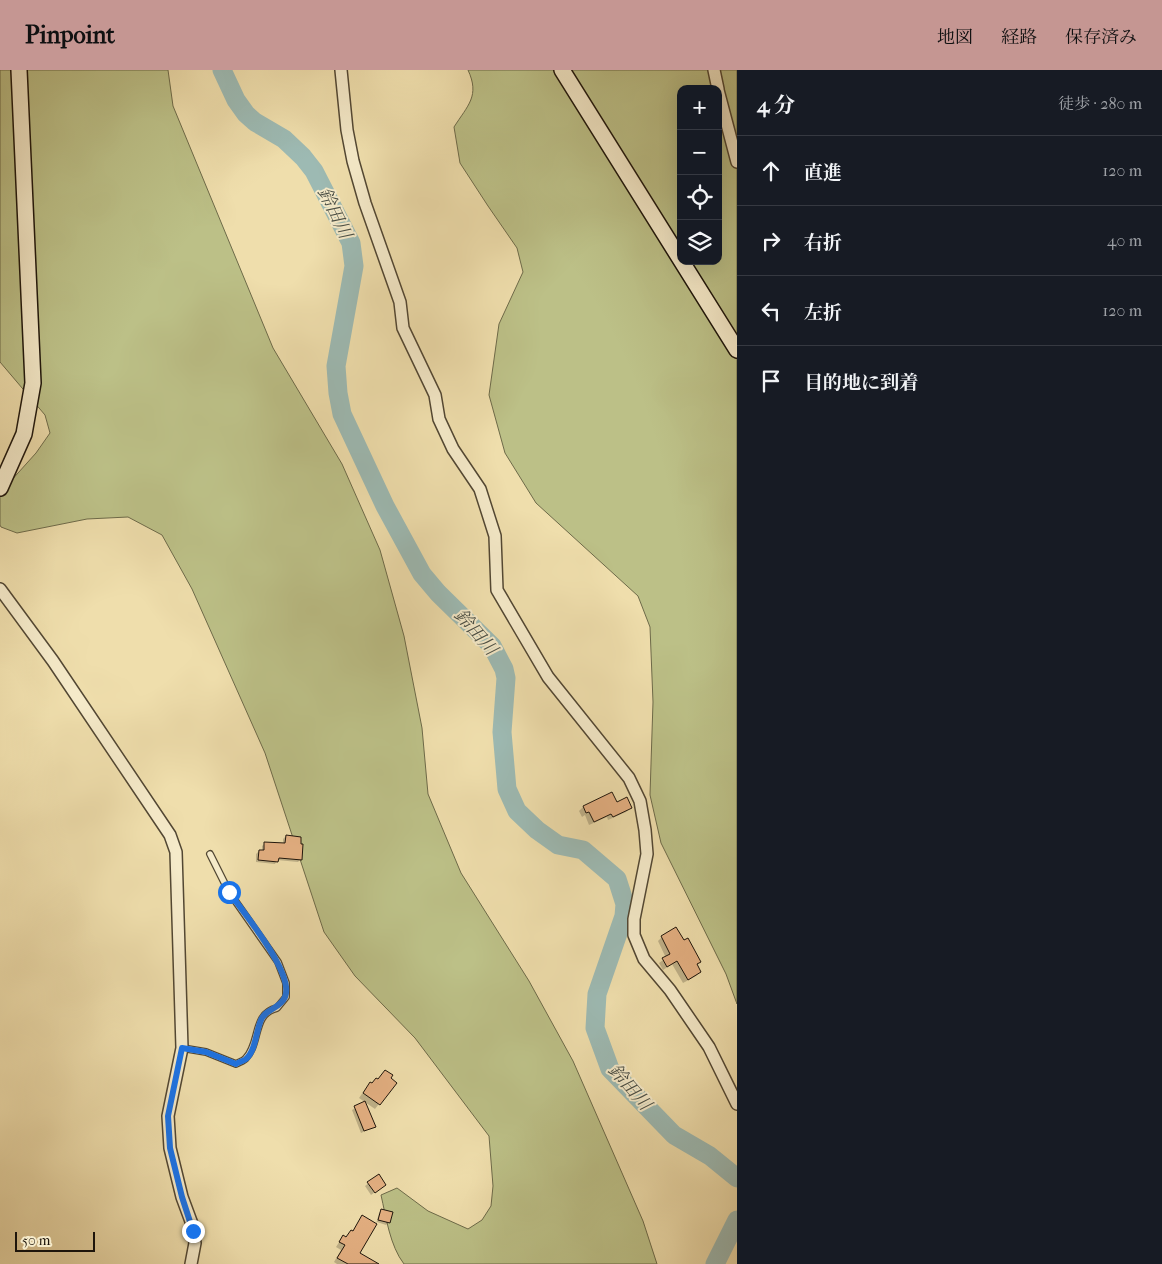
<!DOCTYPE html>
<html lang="ja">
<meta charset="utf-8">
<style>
body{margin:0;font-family:"IM FELL French Canon","Noto Serif JP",serif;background:#20242c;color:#f1f3f6}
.controls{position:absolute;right:15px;top:15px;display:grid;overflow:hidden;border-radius:10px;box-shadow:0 5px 20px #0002}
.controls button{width:45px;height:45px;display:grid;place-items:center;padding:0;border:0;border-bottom:1px solid #363941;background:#171b24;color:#f1f3f6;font:25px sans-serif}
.scale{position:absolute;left:15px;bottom:12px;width:80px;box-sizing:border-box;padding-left:5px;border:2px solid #1e150b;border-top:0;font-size:14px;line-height:18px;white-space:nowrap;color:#1e150b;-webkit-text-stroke:4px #f5eac9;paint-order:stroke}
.stop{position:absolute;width:15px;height:15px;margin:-11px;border:4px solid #1a73e8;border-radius:50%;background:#fff}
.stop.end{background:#1a73e8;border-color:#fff;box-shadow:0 1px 5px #0008}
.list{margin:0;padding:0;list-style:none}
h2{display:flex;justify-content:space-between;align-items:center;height:65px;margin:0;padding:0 20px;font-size:21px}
h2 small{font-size:16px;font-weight:400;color:#9ea1a6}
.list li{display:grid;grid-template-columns:32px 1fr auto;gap:15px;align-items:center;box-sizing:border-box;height:70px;padding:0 20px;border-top:1px solid #363941}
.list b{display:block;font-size:19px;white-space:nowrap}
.list em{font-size:16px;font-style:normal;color:#9ea1a6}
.icon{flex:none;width:28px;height:28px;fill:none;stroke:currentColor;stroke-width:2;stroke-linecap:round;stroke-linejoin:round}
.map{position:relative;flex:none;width:737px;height:1194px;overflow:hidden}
header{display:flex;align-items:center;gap:30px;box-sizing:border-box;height:70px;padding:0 25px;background:#c59692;color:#111}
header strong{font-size:24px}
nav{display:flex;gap:28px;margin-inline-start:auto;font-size:18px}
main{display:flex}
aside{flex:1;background:#171b24}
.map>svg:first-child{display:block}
.green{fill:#bcc087;stroke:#6d6a49;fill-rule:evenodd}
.shadow{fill:#0003}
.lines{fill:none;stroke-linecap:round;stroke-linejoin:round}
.river{stroke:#9dbab3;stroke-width:19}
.building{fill:#e4b082;stroke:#1e150b}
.lane-casing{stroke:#524733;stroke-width:8}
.street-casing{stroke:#524733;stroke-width:14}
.secondary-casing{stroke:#1e150b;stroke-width:18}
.lane{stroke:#f5eac9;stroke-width:5.5}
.street{stroke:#f5eac9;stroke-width:11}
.secondary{stroke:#f5eac9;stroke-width:15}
.route{stroke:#1a73e8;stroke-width:6}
.labels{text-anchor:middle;stroke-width:4;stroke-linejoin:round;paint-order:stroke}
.water-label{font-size:18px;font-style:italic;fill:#4a4f46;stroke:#f5eac9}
</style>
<header>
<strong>Pinpoint</strong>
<nav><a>地図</a><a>経路</a><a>保存済み</a></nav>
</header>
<main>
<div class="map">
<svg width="737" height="1194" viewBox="0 0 737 1194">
<rect width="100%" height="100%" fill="#efdeac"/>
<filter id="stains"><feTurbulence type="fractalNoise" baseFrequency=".004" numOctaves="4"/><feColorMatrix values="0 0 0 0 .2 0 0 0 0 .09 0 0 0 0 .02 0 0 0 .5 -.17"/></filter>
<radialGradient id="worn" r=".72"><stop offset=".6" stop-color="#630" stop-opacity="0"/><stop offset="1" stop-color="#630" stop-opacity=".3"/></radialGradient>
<path class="green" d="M 0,0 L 168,0 L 173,36 L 273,278 L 342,394 L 380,480 L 404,566 L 422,658 L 428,724 L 461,803 L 529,911 L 573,991 L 643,1151 L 657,1194 L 404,1194 C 390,1176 386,1147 381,1125 L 397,1118 L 428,1141 L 468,1159 L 482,1150 L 491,1136 L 493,1116 L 489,1066 L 415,968 L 355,906 L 324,862 L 265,683 L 192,519 L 162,465 L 128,447 L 87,449 L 17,463 L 1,457 L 0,455 L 0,423 L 36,383 L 50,363 L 45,345 L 0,292 Z
M 468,0 L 737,0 L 737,934 L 726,904 L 661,773 L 650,725 L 653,632 L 650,557 L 638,526 L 536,433 L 505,383 L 489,325 L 499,254 L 523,202 L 517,178 L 488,136 L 460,93 L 454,57 C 468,35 480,26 468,0 ZM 681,19 L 718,19 L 718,191 L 681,191 Z"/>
<path class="shadow" d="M 616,733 L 630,738 L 626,742 L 608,750 L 607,747 L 589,755 L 585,745 L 582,747 L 579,741 L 583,737 Z
M 286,766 L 300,790 L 298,792 L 277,790 L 275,794 L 256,792 L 256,784 L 259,781 L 262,781 L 262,776 L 265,773 L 283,774 L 283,769 Z
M 662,867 L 684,872 L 700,891 L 696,895 L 700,902 L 696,906 L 683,913 L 672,894 L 663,900 L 659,893 L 666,888 L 658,871 Z
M 385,1001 L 389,1008 L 395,1013 L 375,1039 L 359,1028 L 366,1018 L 377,1010 Z
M 364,1033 L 374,1057 L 361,1063 L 352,1040 Z
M 378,1106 L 382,1117 L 371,1125 L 365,1116 Z
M 381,1140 L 389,1152 L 386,1155 L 377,1152 L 376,1154 L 379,1143 Z
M 362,1147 L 358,1183 L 366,1194 L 337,1194 L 334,1192 L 341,1180 L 336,1177 L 343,1166 L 345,1168 L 352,1162 Z"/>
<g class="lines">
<path class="river" d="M 222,0 L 236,30 L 246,44 L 255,52 L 284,69 L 303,87 L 314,101 L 351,173 L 354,196 L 336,296 L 338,323 L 342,344 L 385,436 L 422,504 L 438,523 L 492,576 L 504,599 L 506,608 L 502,662 L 507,719 L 517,741 L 537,760 L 558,775 L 583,780 L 617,809 L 625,834 L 624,846 L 597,924 L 595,958 L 610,999 L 674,1065 L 710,1086 L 737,1108
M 715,1194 L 737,1150"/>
</g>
<path class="building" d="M 612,722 L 617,732 L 627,727 L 632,738 L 613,747 L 611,744 L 594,752 L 589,742 L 586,743 L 583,736 Z
M 286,765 L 301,767 L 301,774 L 303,774 L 302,790 L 279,788 L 278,792 L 258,790 L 259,780 L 264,780 L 264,772 L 285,773 Z
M 676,857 L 684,870 L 688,868 L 701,892 L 697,894 L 701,902 L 688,910 L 677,891 L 667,897 L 662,888 L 670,884 L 661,866 Z
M 385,1000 L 393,1005 L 391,1008 L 397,1013 L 380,1035 L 363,1023 L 370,1012 L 372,1013 L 376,1008 L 378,1009 Z
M 365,1031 L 376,1057 L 364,1061 L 354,1036 Z
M 379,1104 L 386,1115 L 375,1123 L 367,1112 Z
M 381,1139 L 393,1142 L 390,1153 L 378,1150 Z
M 362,1145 L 377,1154 L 360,1183 L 379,1194 L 348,1194 L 337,1188 L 345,1175 L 339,1172 L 343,1165 L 346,1167 L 351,1160 L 353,1161 Z"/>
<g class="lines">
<g class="lane-casing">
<path id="lane" d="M 182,978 L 206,982 L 236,994 C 239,992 244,991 246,988 C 261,972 252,944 277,938 L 286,927 L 286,913 L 278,892 L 229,822 L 210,784"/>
</g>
<g class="street-casing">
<path id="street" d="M 341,0 L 347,60 L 353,91 L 365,133 L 400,232 L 403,258 L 435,325 L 439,349 L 453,379 L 480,419 L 495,466 L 497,520 L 548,607 L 629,708 L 640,731 L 645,760 L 647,784 L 634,849 L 634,865 L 644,889 L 670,920 L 709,977 L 737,1034
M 714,0 L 718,19
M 718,20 L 737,92
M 0,519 L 53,591 L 170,765 L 176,782 L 182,978 L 168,1046 L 170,1078 L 182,1127 L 192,1154 L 195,1173 L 191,1194"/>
</g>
<g class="secondary-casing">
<path id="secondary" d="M 562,0 L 737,280
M 0,418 L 24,364 L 33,313 L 19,0"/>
</g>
<use href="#lane" class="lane"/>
<use href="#street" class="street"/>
<use href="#secondary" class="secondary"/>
</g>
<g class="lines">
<path class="route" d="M 193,1161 L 182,1127 L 170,1078 L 168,1046 L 182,978 L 206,982 L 236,994 C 238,992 244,991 246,989 C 256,980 256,961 261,950 C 265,939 280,939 285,927 C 295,904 243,842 229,822"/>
</g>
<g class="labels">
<g class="water-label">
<text transform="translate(335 143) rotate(64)" y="6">鈴田川</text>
<text transform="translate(476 562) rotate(49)" y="6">鈴田川</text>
<text transform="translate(630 1017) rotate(49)" y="6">鈴田川</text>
</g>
</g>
<rect width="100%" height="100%" filter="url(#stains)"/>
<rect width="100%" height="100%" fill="url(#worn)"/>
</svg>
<div class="controls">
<button>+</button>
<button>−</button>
<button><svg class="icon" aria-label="locate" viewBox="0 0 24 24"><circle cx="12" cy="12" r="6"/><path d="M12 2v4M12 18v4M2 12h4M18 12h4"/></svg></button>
<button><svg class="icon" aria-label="layers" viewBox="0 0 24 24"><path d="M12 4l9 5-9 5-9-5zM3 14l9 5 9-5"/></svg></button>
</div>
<div class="scale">50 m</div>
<div class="stop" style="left:229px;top:822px"></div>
<div class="stop end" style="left:193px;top:1161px"></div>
</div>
<aside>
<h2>4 分<small>徒歩 · 280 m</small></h2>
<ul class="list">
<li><svg class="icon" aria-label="ahead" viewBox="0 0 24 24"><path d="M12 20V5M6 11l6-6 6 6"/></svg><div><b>直進</b></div><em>120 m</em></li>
<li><svg class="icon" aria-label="right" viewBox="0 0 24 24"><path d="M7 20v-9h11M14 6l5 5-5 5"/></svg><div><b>右折</b></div><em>40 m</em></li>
<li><svg class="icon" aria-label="left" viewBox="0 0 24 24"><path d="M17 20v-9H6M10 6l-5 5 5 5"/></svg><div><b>左折</b></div><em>120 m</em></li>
<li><svg class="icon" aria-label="arrive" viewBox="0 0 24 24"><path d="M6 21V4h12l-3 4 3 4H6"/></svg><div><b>目的地に到着</b></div></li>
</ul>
</aside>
</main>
